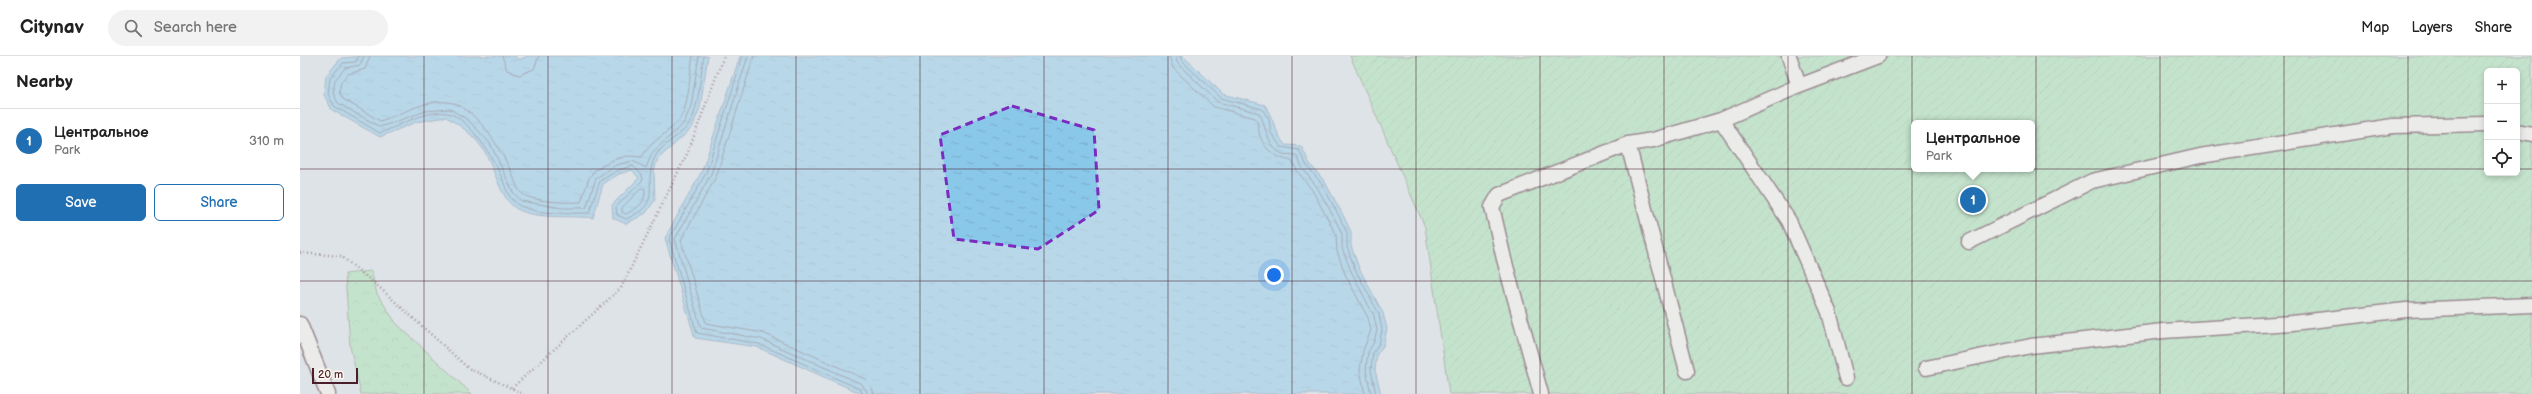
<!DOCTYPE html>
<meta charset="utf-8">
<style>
body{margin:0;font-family:"Balsamiq Sans",sans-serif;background:#f2f2f2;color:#222}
.controls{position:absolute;right:12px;top:12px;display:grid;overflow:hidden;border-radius:6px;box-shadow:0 2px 6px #0003}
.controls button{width:36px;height:36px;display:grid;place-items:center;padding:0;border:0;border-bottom:1px solid #e0e0e0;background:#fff;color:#222;font:20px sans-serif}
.scale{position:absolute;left:12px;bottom:10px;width:46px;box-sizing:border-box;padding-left:4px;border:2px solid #4a1f2b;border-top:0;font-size:11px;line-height:14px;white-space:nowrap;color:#4a1f2b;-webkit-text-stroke:3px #fbf7ec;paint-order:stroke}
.you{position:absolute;left:974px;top:219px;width:14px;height:14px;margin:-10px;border:3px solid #fff;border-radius:50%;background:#1a73e8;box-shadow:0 0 0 6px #1a73e833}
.badge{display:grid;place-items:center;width:26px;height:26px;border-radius:50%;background:#1f6fb2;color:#fff;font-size:13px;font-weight:700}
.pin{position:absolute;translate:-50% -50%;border:2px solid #fff;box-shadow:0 1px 4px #0006}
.popup{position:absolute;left:1611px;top:64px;width:124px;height:52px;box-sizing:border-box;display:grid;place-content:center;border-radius:6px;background:#fff;filter:drop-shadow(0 1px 3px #0005);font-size:13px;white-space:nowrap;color:#767676}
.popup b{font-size:15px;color:#222}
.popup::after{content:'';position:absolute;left:50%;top:100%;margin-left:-8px;border:8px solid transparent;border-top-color:#fff}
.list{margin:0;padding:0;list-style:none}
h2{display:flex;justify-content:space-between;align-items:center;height:52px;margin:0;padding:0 16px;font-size:17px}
h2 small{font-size:13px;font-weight:400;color:#767676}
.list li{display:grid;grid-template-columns:26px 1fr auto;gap:12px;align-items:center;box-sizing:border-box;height:64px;padding:0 16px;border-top:1px solid #e0e0e0}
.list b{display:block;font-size:15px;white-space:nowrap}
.list p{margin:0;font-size:13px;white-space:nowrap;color:#767676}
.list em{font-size:13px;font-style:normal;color:#767676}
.actions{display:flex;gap:8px;padding:12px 16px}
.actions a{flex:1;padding:9px 0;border:1px solid #1f6fb2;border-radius:6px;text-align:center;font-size:14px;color:#1f6fb2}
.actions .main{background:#1f6fb2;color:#fff}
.icon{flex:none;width:22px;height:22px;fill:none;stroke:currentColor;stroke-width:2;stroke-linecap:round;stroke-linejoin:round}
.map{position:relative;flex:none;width:2232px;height:338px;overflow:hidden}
header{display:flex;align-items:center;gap:24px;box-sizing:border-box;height:56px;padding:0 20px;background:#fff;border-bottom:1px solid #e0e0e0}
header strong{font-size:19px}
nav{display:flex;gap:22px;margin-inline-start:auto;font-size:14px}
.search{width:280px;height:36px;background:#f2f2f2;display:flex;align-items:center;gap:10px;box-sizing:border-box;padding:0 14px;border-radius:22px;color:#767676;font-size:15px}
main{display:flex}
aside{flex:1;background:#fff}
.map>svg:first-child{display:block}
.forest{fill:url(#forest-crowns);stroke:#78816b}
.garden{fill:url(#garden-furrows);stroke:#78816b;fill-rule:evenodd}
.water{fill:url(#water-ripples);stroke:#70849e}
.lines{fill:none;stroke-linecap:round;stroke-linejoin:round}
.shore{stroke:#646377;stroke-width:1}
.street-casing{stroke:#4a1f2b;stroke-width:17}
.path{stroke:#4a1f2b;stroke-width:2.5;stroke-dasharray:1 3;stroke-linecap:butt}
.street{stroke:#fbf7ec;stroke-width:14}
.marked{fill:none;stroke:#7b2cbf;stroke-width:3;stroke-dasharray:8 5;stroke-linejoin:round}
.grid{fill:none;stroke:#4a1f2b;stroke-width:1;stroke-opacity:0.55}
</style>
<header>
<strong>Citynav</strong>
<div class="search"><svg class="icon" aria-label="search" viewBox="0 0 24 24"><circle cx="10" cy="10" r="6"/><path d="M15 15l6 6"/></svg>Search here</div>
<nav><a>Map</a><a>Layers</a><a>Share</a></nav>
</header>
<main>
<aside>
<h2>Nearby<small></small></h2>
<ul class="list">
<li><span class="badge">1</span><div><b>Центральное</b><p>Park</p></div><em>310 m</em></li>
</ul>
<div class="actions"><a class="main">Save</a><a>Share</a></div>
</aside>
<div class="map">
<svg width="2232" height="338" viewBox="0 0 2232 338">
<defs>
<pattern id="forest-crowns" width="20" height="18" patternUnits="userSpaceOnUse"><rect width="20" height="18" fill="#a5e3ab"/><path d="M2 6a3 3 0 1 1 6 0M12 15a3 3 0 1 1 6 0" fill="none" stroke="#90c293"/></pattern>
<pattern id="garden-furrows" width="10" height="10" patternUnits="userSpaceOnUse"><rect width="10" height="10" fill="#a5e3ab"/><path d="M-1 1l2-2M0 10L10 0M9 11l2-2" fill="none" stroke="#90c293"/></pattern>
<pattern id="water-ripples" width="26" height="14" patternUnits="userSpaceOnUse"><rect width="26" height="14" fill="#8ac8ea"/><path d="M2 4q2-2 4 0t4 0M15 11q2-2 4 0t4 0" fill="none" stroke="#79abc9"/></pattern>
</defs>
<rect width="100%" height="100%" fill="#dee3e8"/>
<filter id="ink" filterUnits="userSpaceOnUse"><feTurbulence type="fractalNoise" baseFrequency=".025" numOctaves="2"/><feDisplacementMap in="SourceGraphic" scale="8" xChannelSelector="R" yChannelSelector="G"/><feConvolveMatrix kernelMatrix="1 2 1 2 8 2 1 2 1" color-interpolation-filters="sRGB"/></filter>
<g filter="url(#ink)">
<path class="forest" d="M 71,215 L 77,238 L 96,267 L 172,338 L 61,338 L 50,290 L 45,218 Z"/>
<path class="garden" d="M 1050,0 L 2232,0 L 2232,338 L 1149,338 L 1125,171 ZM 2187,15 L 2217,15 L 2217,117 L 2187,117 ZM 1614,67 L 1732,67 L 1732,113 L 1614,113 Z"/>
<path class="water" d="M 65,0 L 215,0 L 219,4 L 227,0 L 408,0 L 400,52 L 392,72 L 358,103 L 354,115 L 355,144 L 346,157 L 326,168 L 313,162 L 312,149 L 339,122 L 332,114 L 319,118 L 303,128 L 293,162 C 270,159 238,164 217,153 C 200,144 194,109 183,93 C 174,79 160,69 146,61 L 116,66 L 80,81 L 32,54 L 24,39 L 26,20 L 41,2 Z
M 440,0 L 883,0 L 923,38 L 965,49 C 974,64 974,74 985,89 L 1001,90 L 1010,108 L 1025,126 L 1044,161 L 1051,176 L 1051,190 L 1059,212 L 1083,257 L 1087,273 L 1083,290 L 1077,298 L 1075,314 L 1081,338 L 562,338 L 457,291 L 395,282 L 365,182 L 402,115 Z"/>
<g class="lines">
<path class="shore" d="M 59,0 L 56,6 L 43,7 L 30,22 L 28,38 L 34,50 L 80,77 C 100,70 124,54 147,57 C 169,61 194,103 202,122 C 206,132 209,145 220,150 C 241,159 267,157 289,157 L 300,125 L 318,114 L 333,110 L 342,119 L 343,124 L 316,151 L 317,159 L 326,163 C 365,146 342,132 354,103 C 359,90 378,81 387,71 C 399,58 400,18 404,0
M 64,0 L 60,9 L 45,12 L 35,24 L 33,37 L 38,47 L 80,71 L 126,55 L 150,53 L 168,64 L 190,87 L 213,136 L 221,145 L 262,152 L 286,152 L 296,122 L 316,109 L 333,105 L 346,112 L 352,97 L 384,67 L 391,50 L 399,0
M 70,0 L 65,13 L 48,18 L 41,26 L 39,36 L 43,43 L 80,65 C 102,58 124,44 147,46 C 175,48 201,94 211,115 C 215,123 216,134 224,139 C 236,146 268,147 281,146 L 289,122 L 294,115 L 313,104 L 327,100 L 342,101 C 350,85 368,78 379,64 C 390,48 389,19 393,0
M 202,0 L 207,14 L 219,19 L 234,13 L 239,0
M 443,0 L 406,117 L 369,183 L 397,277 L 459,288 L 560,333 L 563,338
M 448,0 L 411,118 L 375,183 L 401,272 L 461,283 L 562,328 L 568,338
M 454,0 L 416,121 L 381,184 L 406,267 L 463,277 L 565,323 L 571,329 L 574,338
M 869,0 L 873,12 L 914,51 L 955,62 C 959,68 958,74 960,80 C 966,96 977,102 992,105 L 998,116 L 1012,134 L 1030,167 L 1036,179 L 1037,195 L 1045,218 L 1068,262 L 1071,274 L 1063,295 L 1060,314 L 1065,338
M 875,0 L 878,8 L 918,46 L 959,57 C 966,68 967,93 983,98 C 987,99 992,98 996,99 L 1003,113 L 1017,131 L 1036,165 L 1042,178 L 1042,192 L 1051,215 L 1074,260 L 1077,274 L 1074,286 L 1068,296 L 1066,314 L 1071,338
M 880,0 L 882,5 L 921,42 L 962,53 L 969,63 L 971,77 L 981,91 L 999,94 L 1007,110 L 1022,128 L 1040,162 L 1047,177 L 1047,191 L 1055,213 L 1079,258 L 1082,274 L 1079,288 L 1073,297 L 1071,314 L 1076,338
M 342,132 L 345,133 C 346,147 338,152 326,158 L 322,156 L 322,152 Z"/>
<g class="street-casing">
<path id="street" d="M 1489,0 L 1499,30
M 1421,64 L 1489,165 L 1529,256 L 1546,322
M 2217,75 L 2232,78
M 1328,88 L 1387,315
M 1669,186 L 1792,125 L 1900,100 L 2093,70 L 2187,68
M 0,268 L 28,338
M 1626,312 L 1731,290 L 1863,275 L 1992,267 L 2106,254 L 2232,249
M 1241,338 L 1204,203 L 1192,151 L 1199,139 L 1328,88 L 1353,84 L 1421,64 L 1494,32 L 1578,0"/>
</g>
<path class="path" d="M 0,197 L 41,200 L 80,232 L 168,312 L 224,338
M 212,332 L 321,232 L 388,96 L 424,0"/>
<use href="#street" class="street"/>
</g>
</g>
<path d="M0 0H2232V338H0ZM 712,50 L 794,74 L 799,154 L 738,193 L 654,183 L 640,79 Z" fill="#dee3e8" fill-opacity=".55" fill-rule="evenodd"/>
<path class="marked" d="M 712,50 L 794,74 L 799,154 L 738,193 L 654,183 L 640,79 Z"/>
<path class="grid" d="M 124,0 L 124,338M 248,0 L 248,338M 372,0 L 372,338M 496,0 L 496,338M 620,0 L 620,338M 744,0 L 744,338M 868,0 L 868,338M 992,0 L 992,338M 1116,0 L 1116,338M 1240,0 L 1240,338M 1364,0 L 1364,338M 1488,0 L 1488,338M 1612,0 L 1612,338M 1736,0 L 1736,338M 1860,0 L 1860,338M 1984,0 L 1984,338M 2108,0 L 2108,338M 0,113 L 2187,113M 2217,113 L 2232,113M 0,225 L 2232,225"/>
</svg>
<div class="controls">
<button>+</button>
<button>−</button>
<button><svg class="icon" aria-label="locate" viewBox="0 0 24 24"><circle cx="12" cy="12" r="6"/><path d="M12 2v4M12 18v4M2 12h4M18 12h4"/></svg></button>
</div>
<div class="scale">20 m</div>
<div class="you"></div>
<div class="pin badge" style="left:1673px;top:144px">1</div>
<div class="popup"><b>Центральное</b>Park</div>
</div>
</main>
